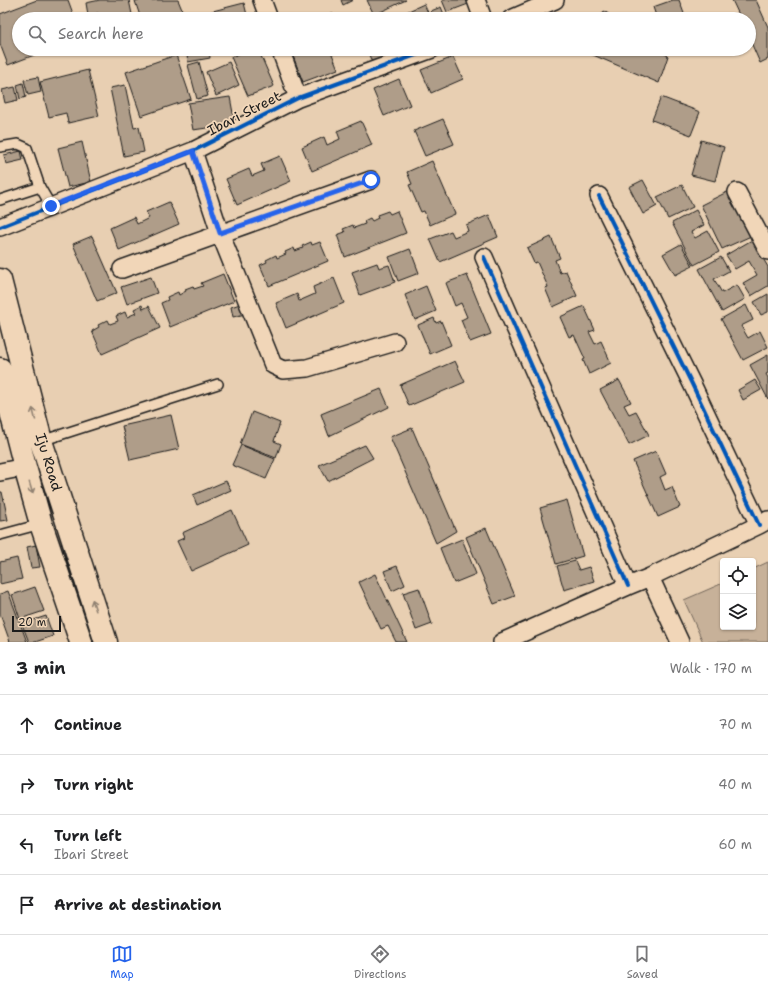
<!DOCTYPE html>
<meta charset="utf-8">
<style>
body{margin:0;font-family:"Shantell Sans",sans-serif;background:#f2f2f2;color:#202124}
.controls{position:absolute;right:12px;bottom:12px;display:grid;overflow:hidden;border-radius:4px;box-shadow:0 1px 3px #0004}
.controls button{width:36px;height:36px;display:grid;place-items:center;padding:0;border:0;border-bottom:1px solid #e0e0e0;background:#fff;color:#202124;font:20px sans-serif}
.scale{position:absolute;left:12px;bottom:10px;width:49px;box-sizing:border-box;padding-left:4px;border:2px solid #1c1c1c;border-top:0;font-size:11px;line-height:14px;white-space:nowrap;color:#1c1c1c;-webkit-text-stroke:3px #f1d6b8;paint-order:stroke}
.stop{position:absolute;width:12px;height:12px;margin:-9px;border:3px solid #2563eb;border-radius:50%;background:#fff}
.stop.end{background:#2563eb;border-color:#fff;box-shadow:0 1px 4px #0008}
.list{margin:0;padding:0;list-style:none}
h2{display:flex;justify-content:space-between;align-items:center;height:52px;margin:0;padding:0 16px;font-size:17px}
h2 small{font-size:13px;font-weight:400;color:#757577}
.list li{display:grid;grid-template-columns:26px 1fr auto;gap:12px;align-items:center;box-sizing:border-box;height:60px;padding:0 16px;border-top:1px solid #e0e0e0}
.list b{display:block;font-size:15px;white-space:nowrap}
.list p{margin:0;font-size:13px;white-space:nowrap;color:#757577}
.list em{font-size:13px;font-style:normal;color:#757577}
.icon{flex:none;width:22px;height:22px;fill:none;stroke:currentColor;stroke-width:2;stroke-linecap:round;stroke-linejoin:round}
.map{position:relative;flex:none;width:768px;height:642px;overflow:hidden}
.search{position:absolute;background:#fff;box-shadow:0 1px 3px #0004;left:12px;right:12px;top:12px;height:44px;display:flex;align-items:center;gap:10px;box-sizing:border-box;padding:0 14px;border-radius:22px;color:#757577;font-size:15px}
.sheet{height:292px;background:#fff}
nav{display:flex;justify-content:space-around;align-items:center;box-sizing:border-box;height:56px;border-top:1px solid #e0e0e0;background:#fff;font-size:11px;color:#757577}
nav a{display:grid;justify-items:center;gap:2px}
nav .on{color:#2563eb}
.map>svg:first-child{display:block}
.green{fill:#c7b199;stroke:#72665a}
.building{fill:#af9d89;stroke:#1c1c1c}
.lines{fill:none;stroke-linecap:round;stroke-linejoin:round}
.lane-casing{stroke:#1c1c1c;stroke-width:12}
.street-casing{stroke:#1c1c1c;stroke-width:20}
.secondary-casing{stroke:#1c1c1c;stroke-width:25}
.lane{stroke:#f1d6b8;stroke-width:9}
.street{stroke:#f1d6b8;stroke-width:17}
.secondary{stroke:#f1d6b8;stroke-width:22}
.cycleway-casing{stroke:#f1d6b8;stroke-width:6}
.cycleway{stroke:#0057b8;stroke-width:4}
.oneway{stroke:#918272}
.route{stroke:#2563eb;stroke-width:5}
.labels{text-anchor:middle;stroke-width:3.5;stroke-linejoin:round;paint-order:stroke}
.street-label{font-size:14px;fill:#1c1c1c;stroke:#f1d6b8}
</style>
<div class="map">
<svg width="768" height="642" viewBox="0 0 768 642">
<rect width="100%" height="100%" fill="#e8cfb2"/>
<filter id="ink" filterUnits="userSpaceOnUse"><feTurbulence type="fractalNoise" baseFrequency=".025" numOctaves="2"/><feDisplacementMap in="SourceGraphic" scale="8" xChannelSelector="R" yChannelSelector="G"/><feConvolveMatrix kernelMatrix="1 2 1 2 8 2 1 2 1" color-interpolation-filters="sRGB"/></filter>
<g filter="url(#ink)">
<path class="green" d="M 768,562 L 768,642 L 703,642 L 684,600 L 723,583 L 723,627 L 753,627 L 753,569 Z"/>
<path class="building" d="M 37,0 L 68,0 L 75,19 L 19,19 L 19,49 L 50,49 L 8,65 L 0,44 L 0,14 Z
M 100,0 L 129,0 L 133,19 L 99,19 L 98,13 L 88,15 L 86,3 Z
M 139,0 L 150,0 L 151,1 L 155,0 L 178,0 L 185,17 L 180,19 L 141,19 L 135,1 Z
M 341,0 L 353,0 L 343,5 Z
M 367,0 L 406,0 L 374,15 Z
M 442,0 L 470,0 L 471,3 L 447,12 Z
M 673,0 L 679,0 L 686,19 L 657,19 L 653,7 Z
M 732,0 L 756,0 L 768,27 L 768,59 L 760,63 L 749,38 L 749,19 L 741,19 Z
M 244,3 L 248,19 L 207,19 L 205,13 Z
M 424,4 L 431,19 L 407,19 L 404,13 Z
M 441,7 L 446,19 L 434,19 L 431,11 Z
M 604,11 L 616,19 L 599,19 Z
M 332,13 L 333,16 L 338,15 L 339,19 L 315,19 Z
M 186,49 L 209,49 L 210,58 L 188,62 Z
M 251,49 L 258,49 L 274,86 L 248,96 L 231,57 Z
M 297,49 L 330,49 L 338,69 L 303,82 L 291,51 Z
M 367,49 L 383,49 L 386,57 L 372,63 Z
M 579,49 L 658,49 L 668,56 L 659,83 Z
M 176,55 L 191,99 L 141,116 L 126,72 Z
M 453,57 L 463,79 L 431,93 L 421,70 Z
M 199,62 L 208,96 L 197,99 L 188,65 Z
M 229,62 L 239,85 L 216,96 L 206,72 Z
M 88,70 L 99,116 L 68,123 L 66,113 L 49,117 L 40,82 Z
M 38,77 L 41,92 L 28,95 L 24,80 Z
M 399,79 L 410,105 L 384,116 L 373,90 Z
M 23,83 L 26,97 L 20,99 L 17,85 Z
M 125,85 L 134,128 L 139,127 L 144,152 L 124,156 L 110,88 Z
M 15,87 L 18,100 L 5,103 L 2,90 Z
M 230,97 L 235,124 L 193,130 L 188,103 Z
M 661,97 L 700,112 L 691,135 L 652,120 Z
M 443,119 L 454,144 L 425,156 L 414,131 Z
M 361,121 L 372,145 L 312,171 L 302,147 L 324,137 L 327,145 L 340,139 L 337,131 Z
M 701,140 L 724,147 L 715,181 L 691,175 Z
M 82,142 L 91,182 L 68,187 L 58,148 Z
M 21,151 L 23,160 L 6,164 L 4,155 Z
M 280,156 L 291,181 L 237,205 L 226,179 L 249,169 L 252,176 L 264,171 L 261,164 Z
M 432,161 L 455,214 L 430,225 L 424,211 L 421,212 L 409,185 L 412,184 L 407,172 Z
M 643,180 L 657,206 L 643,214 L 629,187 Z
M 682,185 L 693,207 L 668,219 L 657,197 Z
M 729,191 L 751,236 L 722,249 L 701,205 Z
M 169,202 L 179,224 L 119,250 L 110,228 L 134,217 L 137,224 L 149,218 L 146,212 Z
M 696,210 L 704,225 L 691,232 L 695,238 L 708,231 L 719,252 L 694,265 L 672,223 Z
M 388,211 L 390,214 L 397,211 L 406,233 L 345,257 L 337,235 L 345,232 L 343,229 L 353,225 L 354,228 L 365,224 L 364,221 L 370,218 L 372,221 L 378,218 L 377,215 Z
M 489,215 L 498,237 L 440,262 L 430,239 L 451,231 L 454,237 L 468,231 L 466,225 Z
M 92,236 L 117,293 L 97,301 L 73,244 Z
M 551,237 L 560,258 L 555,260 L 560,273 L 566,271 L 577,296 L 553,307 L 545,288 L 548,287 L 537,262 L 534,263 L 527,248 Z
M 752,240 L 768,267 L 768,286 L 751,296 L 743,283 L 757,275 L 749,261 L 735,269 L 726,255 Z
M 311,242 L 312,245 L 320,242 L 328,261 L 269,286 L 260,265 L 267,262 L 266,260 L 276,255 L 277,258 L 286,254 L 285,252 L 294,248 L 295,251 L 303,248 L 302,246 Z
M 681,244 L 693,266 L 675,275 L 663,254 Z
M 410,249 L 419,273 L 398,281 L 389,257 Z
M 721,257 L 729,271 L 714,279 L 722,293 L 737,285 L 745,299 L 722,312 L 699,269 Z
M 377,263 L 379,268 L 389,265 L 395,282 L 360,295 L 352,272 Z
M 223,274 L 234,301 L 170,327 L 161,303 L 168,300 L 167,297 L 178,292 L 179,295 L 186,291 L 185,289 L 193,286 L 194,289 L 203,286 L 201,283 Z
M 467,275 L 491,334 L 470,342 L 461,320 L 467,317 L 461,303 L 455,306 L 446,283 Z
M 151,277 L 157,293 L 127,304 L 121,287 Z
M 334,278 L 344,303 L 286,328 L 276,303 L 297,294 L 299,301 L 315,294 L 313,287 Z
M 426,286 L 436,311 L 415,320 L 405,295 Z
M 768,294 L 768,312 L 761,315 L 754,302 Z
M 246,302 L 249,313 L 233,317 L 231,307 Z
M 142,305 L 143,309 L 149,306 L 160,328 L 102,354 L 92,331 L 99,327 L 98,325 L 108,320 L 110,324 L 118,321 L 116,316 L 125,312 L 127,317 L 136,313 L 134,309 Z
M 746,305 L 753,320 L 741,326 L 748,338 L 760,331 L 768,347 L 743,360 L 721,319 Z
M 584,306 L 595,330 L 589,332 L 595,344 L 601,341 L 611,363 L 589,374 L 583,360 L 585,359 L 574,335 L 569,337 L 560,317 Z
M 434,318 L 436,323 L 441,321 L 451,345 L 430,354 L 418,325 Z
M 768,355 L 768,373 L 766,374 L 768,378 L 768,399 L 750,365 Z
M 455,361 L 465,382 L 409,406 L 400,385 Z
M 619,380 L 631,402 L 624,405 L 629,414 L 636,411 L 649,435 L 629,445 L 600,390 Z
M 755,380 L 761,390 L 743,400 L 738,390 Z
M 381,389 L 389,407 L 329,436 L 321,414 Z
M 252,412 L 280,423 L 274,441 L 281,444 L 276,458 L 240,444 Z
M 171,415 L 179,449 L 130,460 L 122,426 Z
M 412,428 L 456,531 L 436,543 L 390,437 Z
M 241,445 L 275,459 L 266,479 L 232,465 Z
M 365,445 L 373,458 L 328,481 L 319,465 Z
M 656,451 L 666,474 L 660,477 L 665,490 L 672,487 L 680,507 L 658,517 L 633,461 Z
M 226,481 L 231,490 L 197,505 L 193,495 Z
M 0,492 L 2,492 L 8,520 L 0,521 Z
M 567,500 L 583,556 L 556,564 L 540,508 Z
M 232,510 L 248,545 L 191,571 L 177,541 L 184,538 L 182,533 Z
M 486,528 L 515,596 L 494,604 L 466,537 Z
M 462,539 L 476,574 L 454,583 L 440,548 Z
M 36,545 L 40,567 L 31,568 L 27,547 Z
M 17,558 L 22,579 L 0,584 L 0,562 Z
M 575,561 L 579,570 L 589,567 L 594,581 L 564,590 L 557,566 Z
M 397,566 L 405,585 L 392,591 L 384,571 Z
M 375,574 L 407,642 L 396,642 L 388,626 L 381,629 L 359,582 Z
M 35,587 L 44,611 L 20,619 L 12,595 Z
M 419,588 L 432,624 L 416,630 L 403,593 Z
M 8,591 L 27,642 L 10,642 L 0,614 L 0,594 Z
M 46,616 L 53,636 L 35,642 L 29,642 L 22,624 Z"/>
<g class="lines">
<g class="lane-casing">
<path id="lane" d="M 0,147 L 18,144 L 27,148 L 40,187 L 51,206
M 0,200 L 40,187
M 41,441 L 218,384
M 0,535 L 41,524"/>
</g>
<g class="street-casing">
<path id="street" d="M 262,0 L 269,19
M 476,0 L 483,19
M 511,19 L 555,0
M 280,49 L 298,98
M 193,151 L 220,233 L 273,365 L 283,370 L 307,368 L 395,342
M 737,192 L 768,251
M 599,196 L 692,384 L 759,525
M 0,227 L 193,151 L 298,98 L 432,49
M 484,257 L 628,586
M 122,269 L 371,180
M 0,472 L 25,467
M 650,577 L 680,642
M 502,642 L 628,586 L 650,577 L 759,525 L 768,520"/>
</g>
<g class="secondary-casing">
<path id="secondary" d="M 0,280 L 41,441 L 106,642
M 0,369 L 25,467 L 41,524 L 81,642"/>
</g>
<use href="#lane" class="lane"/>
<use href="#street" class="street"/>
<use href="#secondary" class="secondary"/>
<g class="cycleway-casing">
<path id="cycleway" d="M 599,196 L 692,384 L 759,525
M 0,227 L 193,151 L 298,98 L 432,49
M 484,257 L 628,586"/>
</g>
<use href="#cycleway" class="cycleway"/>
</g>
<defs><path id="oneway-shaft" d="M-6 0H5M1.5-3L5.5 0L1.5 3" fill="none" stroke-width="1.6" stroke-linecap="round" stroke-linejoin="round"/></defs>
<g class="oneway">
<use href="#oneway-shaft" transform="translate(34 414) rotate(-104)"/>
<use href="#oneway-shaft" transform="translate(31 488) rotate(74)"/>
<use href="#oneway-shaft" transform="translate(94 605) rotate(-108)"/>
</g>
</g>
<g class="lines" filter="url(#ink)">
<path class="route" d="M 51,206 L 193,151 L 220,233 L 371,180"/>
</g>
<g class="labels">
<g class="street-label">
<text transform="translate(244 113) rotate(-27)" y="5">Ibari Street</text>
<text transform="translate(49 462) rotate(73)" y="5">Iju Road</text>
</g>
</g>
</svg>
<div class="controls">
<button><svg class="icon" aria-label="locate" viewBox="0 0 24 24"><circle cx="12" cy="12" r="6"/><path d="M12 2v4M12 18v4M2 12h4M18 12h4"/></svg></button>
<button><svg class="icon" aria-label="layers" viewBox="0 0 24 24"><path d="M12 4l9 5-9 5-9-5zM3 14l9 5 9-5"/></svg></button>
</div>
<div class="scale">20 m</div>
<div class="stop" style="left:371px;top:180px"></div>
<div class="stop end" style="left:51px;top:206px"></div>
<div class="search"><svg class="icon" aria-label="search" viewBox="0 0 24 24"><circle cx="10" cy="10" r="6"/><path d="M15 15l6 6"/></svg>Search here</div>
</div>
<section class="sheet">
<h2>3 min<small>Walk · 170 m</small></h2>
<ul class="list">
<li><svg class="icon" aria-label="ahead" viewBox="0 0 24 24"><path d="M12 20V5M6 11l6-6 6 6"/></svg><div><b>Continue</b></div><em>70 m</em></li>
<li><svg class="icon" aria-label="right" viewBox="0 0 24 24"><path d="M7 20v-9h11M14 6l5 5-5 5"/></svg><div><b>Turn right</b></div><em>40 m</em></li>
<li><svg class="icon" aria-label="left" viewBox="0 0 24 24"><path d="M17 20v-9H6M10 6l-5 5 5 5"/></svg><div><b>Turn left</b><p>Ibari Street</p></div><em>60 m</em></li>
<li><svg class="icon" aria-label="arrive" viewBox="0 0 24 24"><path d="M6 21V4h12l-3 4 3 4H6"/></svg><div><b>Arrive at destination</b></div></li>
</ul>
</section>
<nav>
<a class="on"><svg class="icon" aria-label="map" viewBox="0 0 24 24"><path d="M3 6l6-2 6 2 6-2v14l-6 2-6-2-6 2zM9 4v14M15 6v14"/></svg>Map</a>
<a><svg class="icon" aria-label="directions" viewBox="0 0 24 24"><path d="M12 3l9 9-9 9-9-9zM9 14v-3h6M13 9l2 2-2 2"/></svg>Directions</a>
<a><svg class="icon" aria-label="saved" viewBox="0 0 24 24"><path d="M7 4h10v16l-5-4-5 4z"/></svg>Saved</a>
</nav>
